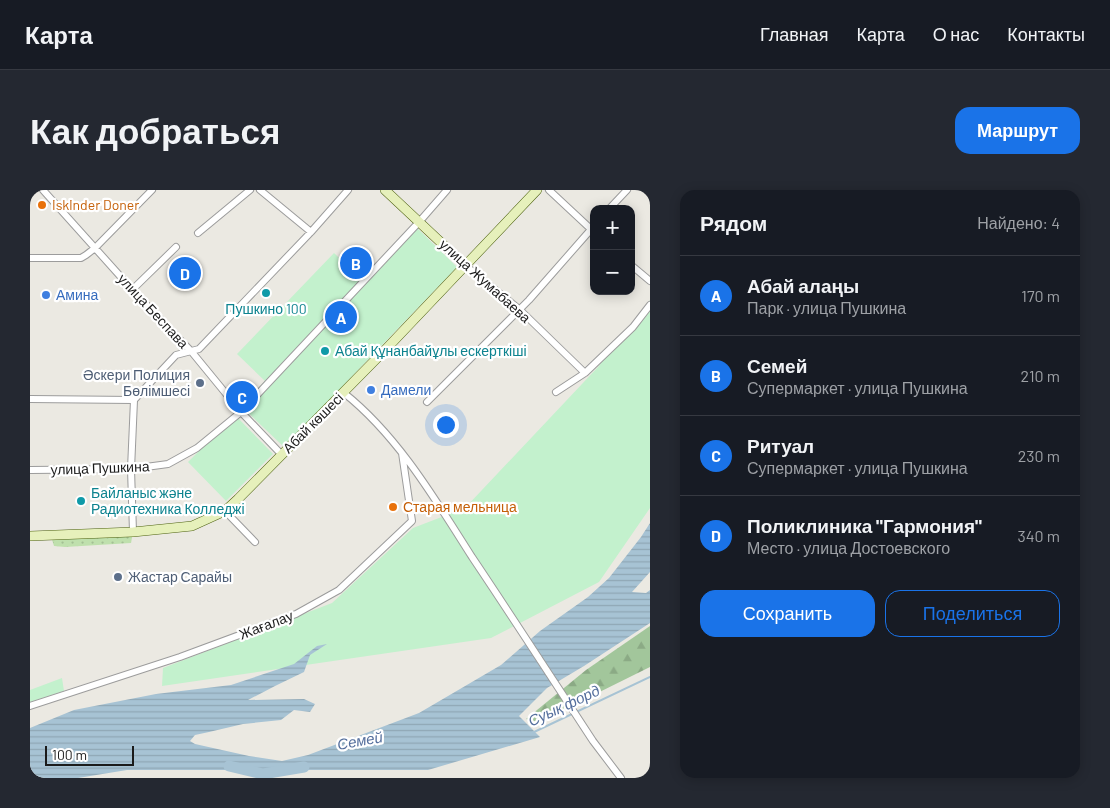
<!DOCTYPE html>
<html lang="ru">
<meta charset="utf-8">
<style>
body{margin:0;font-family:Barlow,sans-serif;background:#242831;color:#f1f3f6}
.controls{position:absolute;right:15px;top:15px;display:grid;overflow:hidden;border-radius:10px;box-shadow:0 2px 12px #0003}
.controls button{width:45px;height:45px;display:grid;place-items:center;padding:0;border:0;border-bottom:1px solid #363941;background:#171b24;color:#f1f3f6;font:25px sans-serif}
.scale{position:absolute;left:15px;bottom:12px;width:89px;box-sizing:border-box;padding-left:5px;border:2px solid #1b1b1b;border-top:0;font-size:14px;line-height:18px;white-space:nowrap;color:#1b1b1b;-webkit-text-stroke:4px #fff;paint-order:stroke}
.you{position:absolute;left:415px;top:234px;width:18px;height:18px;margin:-12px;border:4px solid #fff;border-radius:50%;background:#1a73e8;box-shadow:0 0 0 8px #1a73e833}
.badge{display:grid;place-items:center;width:32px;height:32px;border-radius:50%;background:#1a73e8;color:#fff;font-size:16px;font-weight:700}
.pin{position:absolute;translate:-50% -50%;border:2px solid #fff;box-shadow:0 1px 5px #0006}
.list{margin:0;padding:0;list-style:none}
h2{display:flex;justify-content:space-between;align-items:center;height:65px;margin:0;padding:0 20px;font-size:21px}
h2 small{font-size:16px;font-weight:400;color:#9ea1a6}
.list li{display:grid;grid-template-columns:32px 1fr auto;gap:15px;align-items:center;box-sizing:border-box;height:80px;padding:0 20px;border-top:1px solid #363941}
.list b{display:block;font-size:19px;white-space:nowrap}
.list p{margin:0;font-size:16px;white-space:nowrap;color:#9ea1a6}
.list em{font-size:16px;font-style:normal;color:#9ea1a6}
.actions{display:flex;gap:10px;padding:15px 20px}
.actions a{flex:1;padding:11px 0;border:1px solid #1a73e8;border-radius:15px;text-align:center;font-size:18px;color:#1a73e8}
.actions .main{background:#1a73e8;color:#fff}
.map{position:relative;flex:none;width:620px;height:588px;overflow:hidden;border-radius:15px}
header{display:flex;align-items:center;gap:30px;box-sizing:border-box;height:70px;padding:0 25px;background:#171b24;border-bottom:1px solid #363941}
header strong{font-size:24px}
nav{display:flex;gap:28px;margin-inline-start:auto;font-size:18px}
.intro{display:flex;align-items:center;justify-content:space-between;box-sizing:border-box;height:120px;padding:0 30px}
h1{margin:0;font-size:35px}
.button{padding:12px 22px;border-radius:15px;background:#1a73e8;color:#fff;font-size:18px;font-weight:700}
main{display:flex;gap:30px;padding:0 30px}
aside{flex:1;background:#171b24;border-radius:15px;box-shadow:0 2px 12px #0003}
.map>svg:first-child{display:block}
.grass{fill:url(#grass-dots)}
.forest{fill:url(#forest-firs)}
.park{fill:#c3f1cd}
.water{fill:url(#water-rules)}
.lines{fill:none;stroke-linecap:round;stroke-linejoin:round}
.stream{stroke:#a7c3d4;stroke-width:2}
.river{stroke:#a7c3d4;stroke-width:11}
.street-casing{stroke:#9c9c9c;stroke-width:8}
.secondary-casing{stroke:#4e6212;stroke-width:10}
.street{stroke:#fff;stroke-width:6}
.secondary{stroke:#e6f0bb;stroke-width:9}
.food-dot{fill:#e8710a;stroke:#fff;stroke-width:2}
.culture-dot{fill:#0f9aa8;stroke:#fff;stroke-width:2}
.shop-dot{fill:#3f7fe0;stroke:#fff;stroke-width:2}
.service-dot{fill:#5c6f8a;stroke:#fff;stroke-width:2}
.labels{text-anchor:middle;stroke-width:4.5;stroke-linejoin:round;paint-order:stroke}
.food-label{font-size:14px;fill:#c56008;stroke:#fff;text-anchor:start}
.street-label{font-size:14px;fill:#1b1b1b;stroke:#fff}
.shop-label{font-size:14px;fill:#366cbe;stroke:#fff;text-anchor:start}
.culture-label{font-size:14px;fill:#0d838f;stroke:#fff;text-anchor:start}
.service-label{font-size:14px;fill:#4e5e75;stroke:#fff;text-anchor:end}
.water-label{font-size:15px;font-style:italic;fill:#556f9d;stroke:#fff}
</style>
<header>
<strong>Карта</strong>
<nav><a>Главная</a><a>Карта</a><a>О нас</a><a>Контакты</a></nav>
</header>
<div class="intro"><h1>Как добраться</h1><a class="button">Маршрут</a></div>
<main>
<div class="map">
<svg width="620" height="588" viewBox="0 0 620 588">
<defs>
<pattern id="grass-dots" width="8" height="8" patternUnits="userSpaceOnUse" patternTransform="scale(1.25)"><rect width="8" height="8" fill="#bfe0ad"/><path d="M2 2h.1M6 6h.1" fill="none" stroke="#a4c094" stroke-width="1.8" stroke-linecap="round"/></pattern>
<pattern id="forest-firs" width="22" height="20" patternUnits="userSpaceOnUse" patternTransform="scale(1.25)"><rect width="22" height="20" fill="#a2c69b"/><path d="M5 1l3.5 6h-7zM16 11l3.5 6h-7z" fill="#8baa85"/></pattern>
<pattern id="water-rules" width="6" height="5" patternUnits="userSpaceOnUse" patternTransform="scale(1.25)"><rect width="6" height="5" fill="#a7c3d4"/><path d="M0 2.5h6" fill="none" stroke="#8fa7b5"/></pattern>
</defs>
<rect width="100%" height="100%" fill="#ebe9e2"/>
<path class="grass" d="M 103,342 L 101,353 L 35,357 L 24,356 L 21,346 Z"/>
<path class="forest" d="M 620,436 L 620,477 L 509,532 L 496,529 L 556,480 Z"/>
<path class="park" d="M 385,36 L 427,77 L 254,257 L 211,216 L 235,191 L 207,164 L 304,63 L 332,90 Z
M 620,110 L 620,318 L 569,392 L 461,448 L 132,496 L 133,478 L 302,413 L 383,338 L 435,318 L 568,177 Z
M 205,225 L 243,264 L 196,311 L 158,272 Z
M 32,488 L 34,501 L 0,512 L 0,500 Z"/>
<path class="water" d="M 620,333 L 620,382 L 602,402 L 616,403 L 620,400 L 620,433 L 554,476 L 517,498 L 489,526 L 510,547 L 398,580 L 97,580 L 48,588 L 0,588 L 0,538 L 44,520 L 126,504 L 201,495 L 264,474 L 287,456 L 297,454 L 280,465 L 274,482 L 245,496 L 218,510 L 274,509 L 285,514 L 280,522 L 264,520 L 251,530 L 213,534 L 179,542 L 165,545 L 160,551 L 165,554 L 219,566 L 252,571 L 278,565 L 389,523 L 471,475 L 510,441 L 558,407 L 579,388 L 611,347 Z"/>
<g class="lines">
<path class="stream" d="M 502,543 L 620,487"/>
<path class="river" d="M 199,576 L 233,584 L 274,577"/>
<g class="street-casing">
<path id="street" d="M 13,0 L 108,106 L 161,161 L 211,222 L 252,265
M 230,0 L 281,42
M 519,0 L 564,42
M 579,19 L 597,0
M 168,43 L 220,0
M 0,68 L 51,68 L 56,65 L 65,58 L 122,0
M 601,75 L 620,91
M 436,76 L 489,119 L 555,183
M 103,99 L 146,57
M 526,202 L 555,183 L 603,137 L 620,115
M 314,203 C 368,246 405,309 442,367 C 483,428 523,490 563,551 L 591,588
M 0,209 L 104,210 L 146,165 L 169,159 L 281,42 L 318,0
M 397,212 L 499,110 L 564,36
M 0,280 L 101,279 L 138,274 L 167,258 L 211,222 L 390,31 L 417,0
M 195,321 L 225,352
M 103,342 L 101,279 L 104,210
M 0,516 L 150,467 L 266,424 L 309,400 L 382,331 L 372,263"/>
</g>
<g class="secondary-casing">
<path id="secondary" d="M 355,0 L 436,76
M 0,346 L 103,342 L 162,336 L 195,321 L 208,309 L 356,159 L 507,0"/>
</g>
<use href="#street" class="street"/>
<use href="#secondary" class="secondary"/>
</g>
<g class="food-dot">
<circle cx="12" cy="15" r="5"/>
<circle cx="363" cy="317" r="5"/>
</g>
<g class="culture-dot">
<circle cx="236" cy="103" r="5"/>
<circle cx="295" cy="161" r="5"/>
<circle cx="51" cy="311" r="5"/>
</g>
<g class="shop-dot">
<circle cx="16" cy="105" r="5"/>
<circle cx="341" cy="200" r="5"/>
</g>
<g class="service-dot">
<circle cx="170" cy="193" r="5"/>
<circle cx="88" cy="387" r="5"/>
</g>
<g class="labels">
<g class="food-label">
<text x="22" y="20">Isklnder Doner</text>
<text x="373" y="322">Старая мельница</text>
</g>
<g class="street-label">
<text transform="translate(455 91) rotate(42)" y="5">улица Жумабаева</text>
<text transform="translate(123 121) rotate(47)" y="5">улица Беспава</text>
<text transform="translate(283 233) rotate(-45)" y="5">Абай көшесі</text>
<text transform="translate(70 278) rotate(-2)" y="5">улица Пушкина</text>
<text transform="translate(236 435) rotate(-21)" y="5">Жағалау</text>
</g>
<g class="shop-label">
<text x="26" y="110">Амина</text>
<text x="351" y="205">Дамели</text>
</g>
<g class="culture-label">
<text x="236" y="124" text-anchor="middle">Пушкино 100</text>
<text x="305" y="166">Абай Құнанбайұлы ескерткіші</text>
<text x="61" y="308">Байланыс және<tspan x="61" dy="16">Радиотехника Колледжі</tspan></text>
</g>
<g class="service-label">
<text x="160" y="190">Әскери Полиция<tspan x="160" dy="16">Бөлімшесі</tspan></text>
<text x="98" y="392" text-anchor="start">Жастар Сарайы</text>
</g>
<g class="water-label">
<text transform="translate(534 516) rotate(-25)" y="5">Суық форд</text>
<text transform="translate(330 551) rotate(-10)" y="5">Семей</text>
</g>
</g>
</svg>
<div class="controls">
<button>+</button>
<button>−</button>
</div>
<div class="scale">100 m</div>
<div class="you"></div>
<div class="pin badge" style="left:311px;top:127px">A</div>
<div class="pin badge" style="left:326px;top:73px">B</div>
<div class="pin badge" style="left:212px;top:207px">C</div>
<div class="pin badge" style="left:155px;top:83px">D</div>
</div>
<aside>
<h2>Рядом<small>Найдено: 4</small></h2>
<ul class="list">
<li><span class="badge">A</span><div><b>Абай алаңы</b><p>Парк · улица Пушкина</p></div><em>170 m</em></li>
<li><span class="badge">B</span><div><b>Семей</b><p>Супермаркет · улица Пушкина</p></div><em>210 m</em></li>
<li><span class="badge">C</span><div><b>Ритуал</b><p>Супермаркет · улица Пушкина</p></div><em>230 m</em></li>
<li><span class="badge">D</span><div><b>Поликлиника &quot;Гармония&quot;</b><p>Место · улица Достоевского</p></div><em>340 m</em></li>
</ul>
<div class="actions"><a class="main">Сохранить</a><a>Поделиться</a></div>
</aside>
</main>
